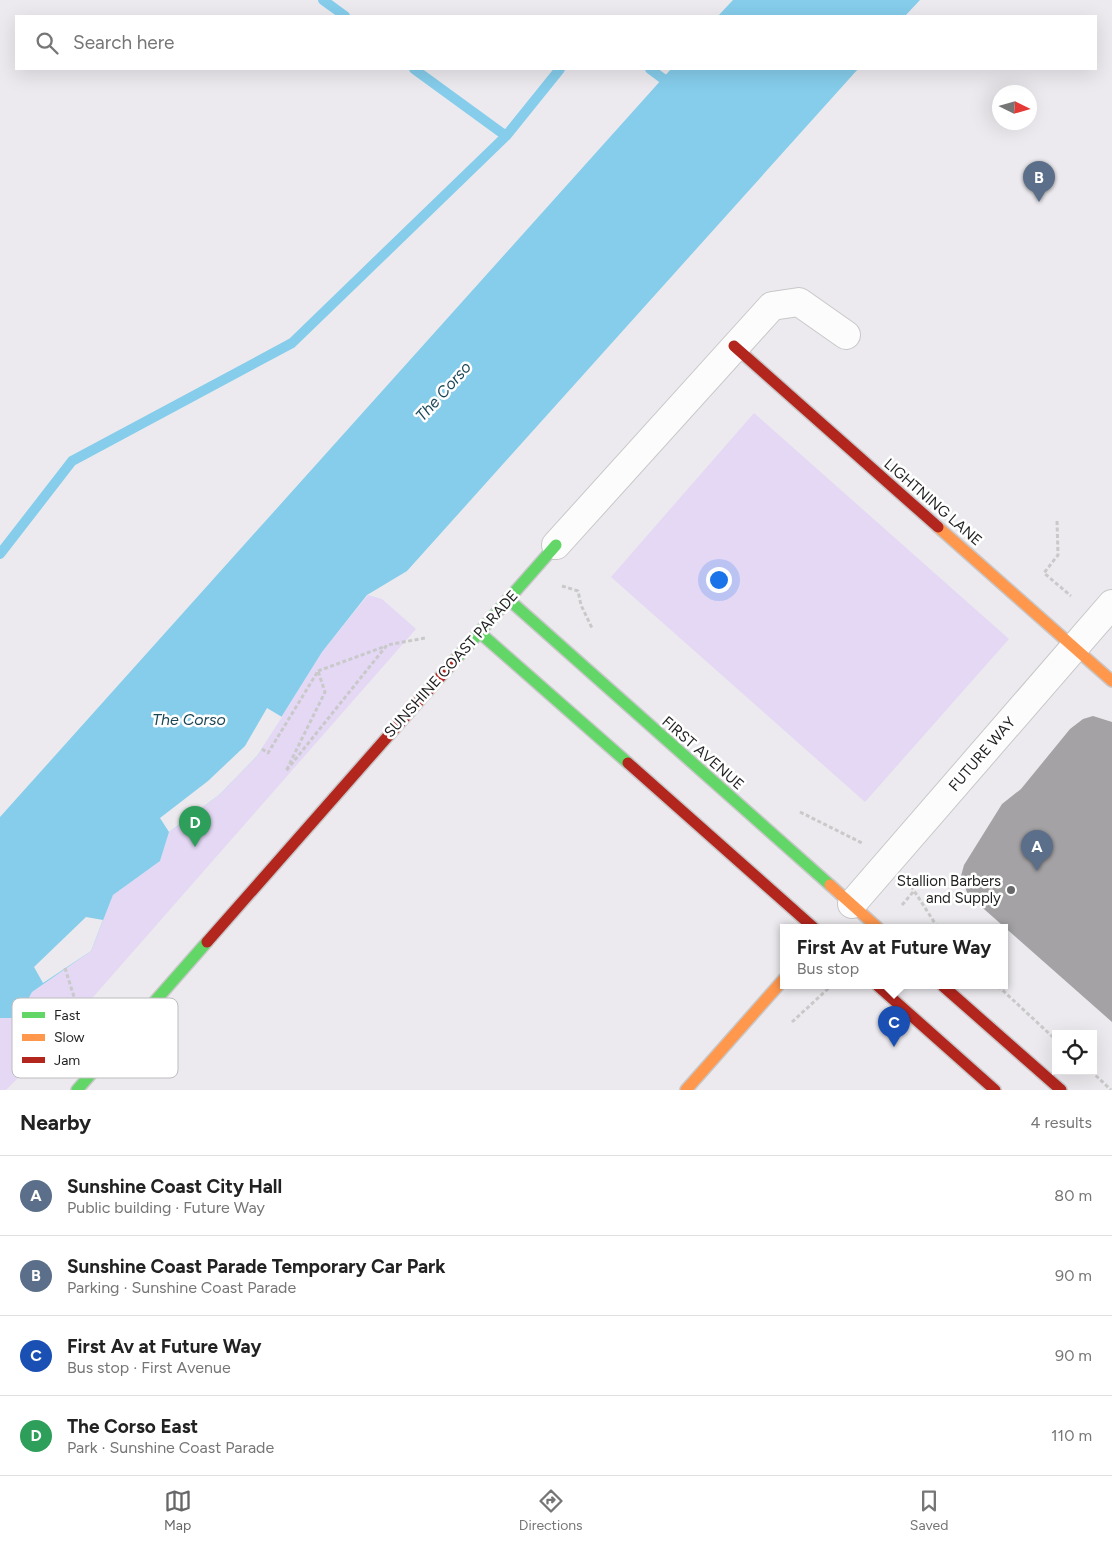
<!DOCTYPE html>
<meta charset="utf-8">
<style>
body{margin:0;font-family:Figtree,sans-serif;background:#f2f2f2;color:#222}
.controls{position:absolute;right:15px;bottom:15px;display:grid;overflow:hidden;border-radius:0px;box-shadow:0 5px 20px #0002}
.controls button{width:45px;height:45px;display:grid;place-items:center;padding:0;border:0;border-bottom:1px solid #e0e0e0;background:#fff;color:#222;font:25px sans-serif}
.compass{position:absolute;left:992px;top:85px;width:45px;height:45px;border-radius:50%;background:#fff;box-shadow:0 5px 20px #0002;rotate:95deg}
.you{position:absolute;left:718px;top:579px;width:18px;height:18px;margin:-12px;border:4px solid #fff;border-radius:50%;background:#1a73e8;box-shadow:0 0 0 8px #1a73e833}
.badge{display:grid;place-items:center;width:32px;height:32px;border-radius:50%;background:#676669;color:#fff;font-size:16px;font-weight:700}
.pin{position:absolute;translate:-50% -41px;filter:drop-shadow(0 1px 2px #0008)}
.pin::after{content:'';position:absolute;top:26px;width:18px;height:15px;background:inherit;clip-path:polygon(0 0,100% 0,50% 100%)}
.popup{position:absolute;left:780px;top:924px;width:228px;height:65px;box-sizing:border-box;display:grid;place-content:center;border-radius:0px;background:#fff;filter:drop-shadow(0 1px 4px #0005);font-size:16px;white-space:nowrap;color:#767676}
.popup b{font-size:19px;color:#222}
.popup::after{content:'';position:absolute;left:50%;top:100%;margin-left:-10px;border:10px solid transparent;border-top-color:#fff}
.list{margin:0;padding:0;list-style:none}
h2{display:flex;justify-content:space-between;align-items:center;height:65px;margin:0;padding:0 20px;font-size:21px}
h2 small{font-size:16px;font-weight:400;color:#767676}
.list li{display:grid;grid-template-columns:32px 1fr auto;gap:15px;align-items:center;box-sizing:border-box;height:80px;padding:0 20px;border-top:1px solid #e0e0e0}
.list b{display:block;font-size:19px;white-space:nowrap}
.list p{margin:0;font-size:16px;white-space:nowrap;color:#767676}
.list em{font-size:16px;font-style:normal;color:#767676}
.icon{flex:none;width:28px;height:28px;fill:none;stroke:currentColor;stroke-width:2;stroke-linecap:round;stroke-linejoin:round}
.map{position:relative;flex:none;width:1112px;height:1090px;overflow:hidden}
.search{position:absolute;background:#fff;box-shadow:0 5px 20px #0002;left:15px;right:15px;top:15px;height:55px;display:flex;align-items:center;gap:12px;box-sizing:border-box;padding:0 18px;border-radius:0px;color:#767676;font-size:19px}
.sheet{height:385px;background:#fff}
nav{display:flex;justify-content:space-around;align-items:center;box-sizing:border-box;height:70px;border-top:1px solid #e0e0e0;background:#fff;font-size:14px;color:#767676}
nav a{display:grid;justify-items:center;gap:2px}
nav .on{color:#676669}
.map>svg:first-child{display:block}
.green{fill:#e4d8f5}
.water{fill:#85cdeb}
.pier{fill:#eceaee}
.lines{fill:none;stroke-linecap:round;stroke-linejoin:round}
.stream{stroke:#85cdeb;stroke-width:10}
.building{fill:#a4a2a4}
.street-casing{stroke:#c8c7c9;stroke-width:30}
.fast-casing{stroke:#c8c7c9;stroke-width:14}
.slow-casing{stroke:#c8c7c9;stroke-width:14}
.jam-casing{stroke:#c8c7c9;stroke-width:14}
.path{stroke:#c9c9ca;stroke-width:3;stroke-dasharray:4 2.5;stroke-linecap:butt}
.street{stroke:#fcfcfc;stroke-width:28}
.fast{stroke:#63d668;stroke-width:11}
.slow{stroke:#ff974d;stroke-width:11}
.jam{stroke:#b3261e;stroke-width:11}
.poi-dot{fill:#676669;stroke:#fff;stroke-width:2}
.labels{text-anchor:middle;stroke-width:5;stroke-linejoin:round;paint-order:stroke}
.street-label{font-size:15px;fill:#201f21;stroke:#fff}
.poi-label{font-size:15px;fill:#201f21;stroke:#fff;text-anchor:end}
.water-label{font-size:16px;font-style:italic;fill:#1a4758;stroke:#fff}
.key{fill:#fff;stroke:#bcbcbc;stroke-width:1}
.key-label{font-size:14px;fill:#201f21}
</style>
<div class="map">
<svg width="1112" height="1090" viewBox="0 0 1112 1090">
<rect width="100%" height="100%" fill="#eceaee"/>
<path class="green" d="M 754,413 L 1009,639 L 865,802 L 611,577 Z
M 368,595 L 382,599 L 416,629 L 52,1044 L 6,1090 L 0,1090 L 0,1018 L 18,1018 L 32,992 L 91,951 L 113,895 L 160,861 L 169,832 L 219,795 L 257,756 L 322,652 Z"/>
<path class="water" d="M 733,0 L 920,0 L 905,16 L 718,16 Z
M 671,69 L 858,69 L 407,571 L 367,595 L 322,652 L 257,756 L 219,795 L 169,832 L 160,861 L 113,895 L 91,951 L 32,992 L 18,1018 L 0,1018 L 0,817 Z"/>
<path class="pier" d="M 267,708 L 282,717 L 257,756 L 219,795 L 169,832 L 160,818 L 208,781 L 245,746 Z
M 86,917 L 103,920 L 91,951 L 43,983 L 34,967 Z"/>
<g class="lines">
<path class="stream" d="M 323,0 L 345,16
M 414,69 L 506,136 L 560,69
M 650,69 L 673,86
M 0,554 L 72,461 L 292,343 L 506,136"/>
</g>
<path class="building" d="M 1093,716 L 1112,722 L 1112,1022 L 968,895 L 961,876 L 964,865 L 1002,804 L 1021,789 L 1070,729 L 1083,719 Z"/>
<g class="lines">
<g class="street-casing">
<path id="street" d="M 556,545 L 772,306 L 799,302 L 846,335
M 852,904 L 1112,604"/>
</g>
<g class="fast-casing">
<path id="fast" d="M 508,599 L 830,885
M 479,632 L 628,763
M 455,660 L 556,545
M 77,1090 L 207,942"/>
</g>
<g class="slow-casing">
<path id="slow" d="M 938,527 L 1112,681
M 830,885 L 878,928
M 686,1090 L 784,979"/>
</g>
<g class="jam-casing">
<path id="jam" d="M 734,346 L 938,527
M 628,763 L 814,928
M 207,942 L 455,660
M 878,986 L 995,1090
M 943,986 L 1061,1090"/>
</g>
<path class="path" d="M 1057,521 L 1058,555 L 1044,573 L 1071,596
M 562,586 L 578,591 L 581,605 L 592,628
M 318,671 L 386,646
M 262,749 L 268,753 L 318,671 L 325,692 L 286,771 L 387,645 L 425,638
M 800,812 L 862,843
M 911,886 L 938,928
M 902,905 L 914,891
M 65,968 L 75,1000 L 90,1018
M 998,986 L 1055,1039
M 792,1022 L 831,986
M 1091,1071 L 1111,1090"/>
<use href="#street" class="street"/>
<use href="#fast" class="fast"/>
<use href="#slow" class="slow"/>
<use href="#jam" class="jam"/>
</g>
<circle class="poi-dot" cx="1011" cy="890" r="5"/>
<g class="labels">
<g class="street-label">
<text transform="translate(933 502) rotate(41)" y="5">LIGHTNING LANE</text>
<text transform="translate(451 664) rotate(-48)" y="5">SUNSHINE COAST PARADE</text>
<text transform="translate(703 753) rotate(41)" y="5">FIRST AVENUE</text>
<text transform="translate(982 754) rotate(-49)" y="5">FUTURE WAY</text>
</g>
<g class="poi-label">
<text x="1001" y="886">Stallion Barbers<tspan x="1001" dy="17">and Supply</tspan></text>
</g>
<g class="water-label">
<text transform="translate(443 391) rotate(-48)" y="6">The Corso</text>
<text x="189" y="725">The Corso</text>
</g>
</g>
<rect x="12" y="998" width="166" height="80" rx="8" class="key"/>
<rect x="22" y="1012" width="23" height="6" fill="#63d668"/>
<rect x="22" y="1034" width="23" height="7" fill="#ff974d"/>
<rect x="22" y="1057" width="23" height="6" fill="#b3261e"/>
<g class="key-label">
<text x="54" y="1020">Fast</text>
<text x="54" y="1042">Slow</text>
<text x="54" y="1065">Jam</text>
</g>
</svg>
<div class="controls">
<button><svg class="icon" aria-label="locate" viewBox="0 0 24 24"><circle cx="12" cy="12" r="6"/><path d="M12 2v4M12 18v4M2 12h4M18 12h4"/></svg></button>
</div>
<svg class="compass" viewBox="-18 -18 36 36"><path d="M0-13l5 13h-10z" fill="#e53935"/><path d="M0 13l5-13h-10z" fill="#767676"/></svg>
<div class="you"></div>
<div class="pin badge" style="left:1037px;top:871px;background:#5c6f8a">A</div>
<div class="pin badge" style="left:1039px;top:202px;background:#5c6f8a">B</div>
<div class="pin badge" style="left:894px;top:1047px;background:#1a4fb4">C</div>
<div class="popup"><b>First Av at Future Way</b>Bus stop</div>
<div class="pin badge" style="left:195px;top:847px;background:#2e9e5b">D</div>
<div class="search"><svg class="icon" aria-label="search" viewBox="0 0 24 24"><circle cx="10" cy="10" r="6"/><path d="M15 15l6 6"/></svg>Search here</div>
</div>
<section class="sheet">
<h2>Nearby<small>4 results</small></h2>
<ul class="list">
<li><span class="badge" style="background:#5c6f8a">A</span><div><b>Sunshine Coast City Hall</b><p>Public building · Future Way</p></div><em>80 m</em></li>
<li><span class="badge" style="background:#5c6f8a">B</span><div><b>Sunshine Coast Parade Temporary Car Park</b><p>Parking · Sunshine Coast Parade</p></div><em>90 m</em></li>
<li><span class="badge" style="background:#1a4fb4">C</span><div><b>First Av at Future Way</b><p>Bus stop · First Avenue</p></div><em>90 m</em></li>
<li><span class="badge" style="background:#2e9e5b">D</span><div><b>The Corso East</b><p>Park · Sunshine Coast Parade</p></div><em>110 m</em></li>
</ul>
</section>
<nav>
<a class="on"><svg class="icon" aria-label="map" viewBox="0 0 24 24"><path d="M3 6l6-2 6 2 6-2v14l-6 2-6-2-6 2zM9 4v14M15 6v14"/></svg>Map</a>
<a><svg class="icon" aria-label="directions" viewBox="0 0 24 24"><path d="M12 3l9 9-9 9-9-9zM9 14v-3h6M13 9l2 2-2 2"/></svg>Directions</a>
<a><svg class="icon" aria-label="saved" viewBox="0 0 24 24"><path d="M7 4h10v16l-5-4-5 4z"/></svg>Saved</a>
</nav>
